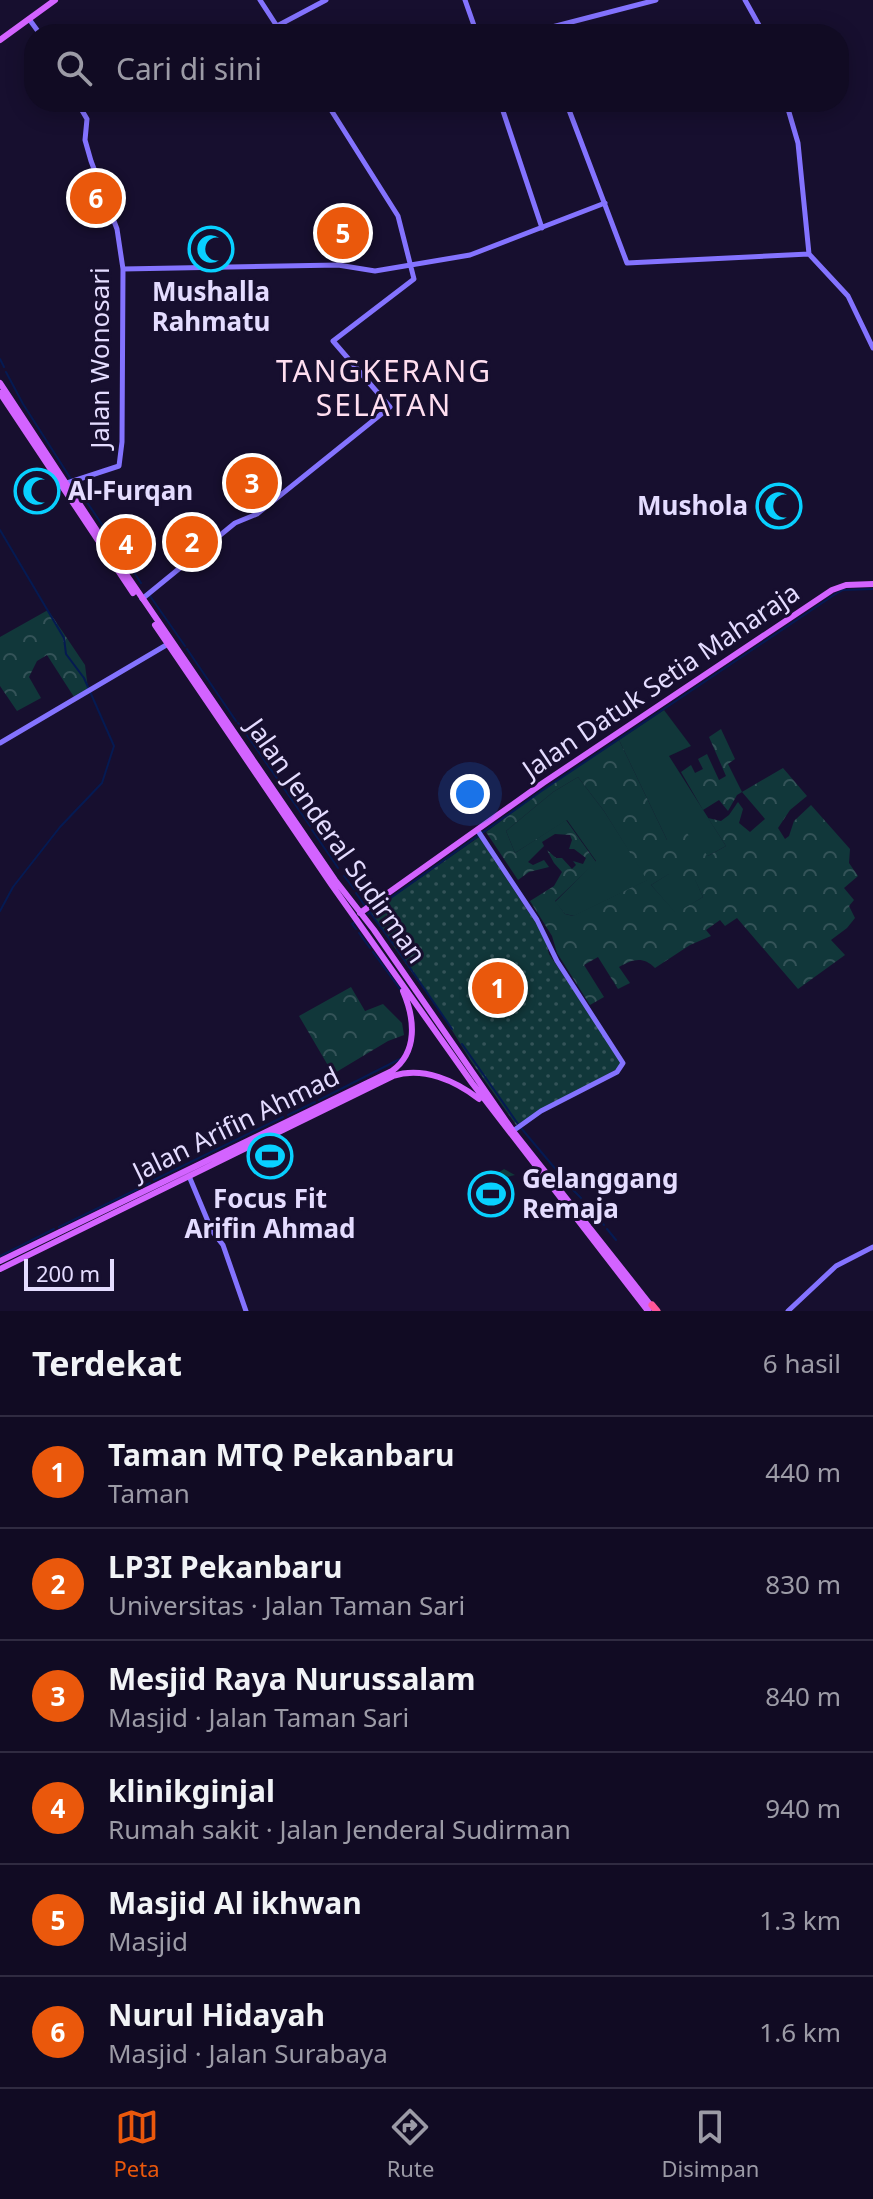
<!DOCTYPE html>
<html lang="id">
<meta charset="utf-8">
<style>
body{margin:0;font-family:"Noto Sans",sans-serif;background:#1e1930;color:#f1f3f6}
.scale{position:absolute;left:24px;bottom:20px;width:90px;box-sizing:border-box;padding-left:8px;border:4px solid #e4dcff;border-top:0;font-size:22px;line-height:28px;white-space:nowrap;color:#e4dcff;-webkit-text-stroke:6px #170f2f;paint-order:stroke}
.you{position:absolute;left:470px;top:794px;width:28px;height:28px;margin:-20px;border:6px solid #fff;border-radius:50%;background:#1a73e8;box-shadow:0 0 0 12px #1a73e833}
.badge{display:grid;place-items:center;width:52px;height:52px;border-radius:50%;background:#ea580c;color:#fff;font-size:26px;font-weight:700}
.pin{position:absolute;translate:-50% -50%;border:4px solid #fff;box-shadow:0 2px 8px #0006}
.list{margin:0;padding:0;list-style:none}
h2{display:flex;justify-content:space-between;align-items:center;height:104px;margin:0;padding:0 32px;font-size:34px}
h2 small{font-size:26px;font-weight:400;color:#9c9ba6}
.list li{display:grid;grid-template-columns:52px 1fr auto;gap:24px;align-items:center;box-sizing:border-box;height:112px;padding:0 32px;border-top:2px solid #302b41}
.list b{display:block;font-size:30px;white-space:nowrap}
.list p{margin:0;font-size:26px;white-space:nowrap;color:#9c9ba6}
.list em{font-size:26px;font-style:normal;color:#9c9ba6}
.icon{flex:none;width:44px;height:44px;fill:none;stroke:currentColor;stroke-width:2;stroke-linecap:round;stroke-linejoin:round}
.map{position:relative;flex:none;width:873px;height:1311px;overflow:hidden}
.search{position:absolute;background:#110b23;box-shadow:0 4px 20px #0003;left:24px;right:24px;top:24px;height:88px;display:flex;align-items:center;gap:20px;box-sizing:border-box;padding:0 28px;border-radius:32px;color:#9c9ba6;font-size:30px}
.sheet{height:776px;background:#110b23}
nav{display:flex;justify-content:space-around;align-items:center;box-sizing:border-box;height:112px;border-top:2px solid #302b41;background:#110b23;font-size:22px;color:#9c9ba6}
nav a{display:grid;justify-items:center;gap:4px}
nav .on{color:#ea580c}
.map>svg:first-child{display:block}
.grass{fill:#11373a}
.forest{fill:url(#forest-crowns);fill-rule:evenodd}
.park{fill:url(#park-dots)}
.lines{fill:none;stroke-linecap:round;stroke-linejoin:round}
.stream{stroke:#051a52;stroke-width:2}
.secondary{stroke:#8473ff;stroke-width:5}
.primary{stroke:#d363ff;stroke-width:6}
.highway{stroke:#ff5799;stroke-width:7}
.labels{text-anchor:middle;stroke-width:6;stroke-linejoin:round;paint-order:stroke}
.poi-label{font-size:26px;font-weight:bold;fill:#e4dcff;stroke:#170f2f}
.street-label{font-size:26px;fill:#e4dcff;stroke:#170f2f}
.quarter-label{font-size:30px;letter-spacing:2px;fill:#ffdef0;stroke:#170f2f}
</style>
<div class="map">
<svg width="873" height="1311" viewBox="0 0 873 1311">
<defs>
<pattern id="forest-crowns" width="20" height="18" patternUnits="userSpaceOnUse" patternTransform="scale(2)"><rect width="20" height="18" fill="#11373a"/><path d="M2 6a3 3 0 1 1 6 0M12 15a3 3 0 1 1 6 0" fill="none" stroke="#345358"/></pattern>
<pattern id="park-dots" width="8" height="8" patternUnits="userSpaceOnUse" patternTransform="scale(2)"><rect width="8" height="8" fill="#11373a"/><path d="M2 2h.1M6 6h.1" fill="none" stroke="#345358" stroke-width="1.8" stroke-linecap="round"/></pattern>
</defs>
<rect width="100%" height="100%" fill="#170f2f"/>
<path class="grass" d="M 664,710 L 691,746 L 669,756 L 726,846 L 708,856 L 667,840 L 619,740 Z
M 578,777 L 604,811 L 648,880 L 574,916 L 565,914 L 555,902 L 596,861 L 567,820 L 515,853 L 506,831 L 553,792 Z
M 670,873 L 695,879 L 703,897 L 676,914 L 651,885 Z
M 504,1169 L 515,1175 L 507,1177 L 503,1183 L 496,1178 L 506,1191 L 508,1205 C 493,1222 477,1208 474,1189 L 482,1179 L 492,1177 Z"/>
<path class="forest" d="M 48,610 L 85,665 L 88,689 L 74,697 L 47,655 L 37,661 L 29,677 L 41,698 L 17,711 L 0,686 L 0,637 Z
M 721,729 L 735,759 L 728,764 L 742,792 L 783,768 L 807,796 L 790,810 L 778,828 L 785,839 L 789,836 L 794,821 L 811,805 L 850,849 L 849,863 L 858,876 L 844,888 L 854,900 L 849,906 L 855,918 L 847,928 L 831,940 L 845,955 L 798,989 L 737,918 L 725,926 L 720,920 L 706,930 L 711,936 L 690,945 L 655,968 C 643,956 633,959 619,967 L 630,983 L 618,989 L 598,957 L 584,965 L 604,997 L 590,1005 L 557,953 L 552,936 L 530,901 L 554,886 L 562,872 L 554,863 L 547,850 L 556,858 L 562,858 L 572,869 L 576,865 L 573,861 L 583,864 L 586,858 L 574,849 L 569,849 L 572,840 L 570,835 L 555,834 L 542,842 L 544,846 L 528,862 L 533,865 L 544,860 L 549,867 L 529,872 L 518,880 L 486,832 L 540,792 L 619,740 L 667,840 L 684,830 L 708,856 L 726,846 L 708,818 L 721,821 L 729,815 L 738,802 L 743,809 L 739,823 L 750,832 L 765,819 L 742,792 L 737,795 L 728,811 L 719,800 L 703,810 L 681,772 L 691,765 L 695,773 L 703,769 L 698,759 L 707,754 L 719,780 L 726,776 L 709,737 ZM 578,777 L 604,811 L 647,880 L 573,916 L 565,914 L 555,901 L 596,862 L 566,820 L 515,853 L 506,831 L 553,792 ZM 669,874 L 683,886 L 695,880 L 703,897 L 676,913 L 651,885 Z
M 351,987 L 365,1011 L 383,1004 L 402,1023 L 404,1035 L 388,1041 L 333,1074 L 299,1016 Z"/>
<path class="park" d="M 479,837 L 545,937 L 549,954 L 622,1063 L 615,1070 L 516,1125 L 471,1061 L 445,1019 L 370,913 Z"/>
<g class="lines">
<path class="stream" d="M 0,359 L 4,367
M 6,372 L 23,404 L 71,479
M 74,483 L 103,526
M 0,530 L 64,638 L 66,654 L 84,678 L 114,746 L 102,783 L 60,827 L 13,887 L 0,911
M 106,530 L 141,583
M 150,596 L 185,646
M 187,649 L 236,721
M 238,723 L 239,724
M 242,728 L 310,826
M 312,830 L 338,868
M 344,876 L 354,889
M 356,893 L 365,906
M 368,914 L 540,792 L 834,595 L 843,590 L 873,589
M 371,914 L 394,945
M 355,922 L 352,924 L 356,929
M 359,933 L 370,948
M 397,949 L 452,1029
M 373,952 L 400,989
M 462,1044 L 518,1124
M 319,1100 L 400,1059
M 288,1115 L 315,1102
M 521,1128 L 569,1185
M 154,1180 L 283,1117
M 571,1188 L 581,1198
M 584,1202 L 604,1225
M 59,1227 L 150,1183
M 607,1229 L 616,1240
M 0,1256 L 54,1229"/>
<path class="secondary" d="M 260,0 L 282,34
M 465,0 L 477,34
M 745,0 L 764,34
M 29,19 L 40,34
M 277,26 L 326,0
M 525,34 L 656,0
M 500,102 L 542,228
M 566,102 L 627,263 L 809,254
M 786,102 L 798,143 L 809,254 L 848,296 L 873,348
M 123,269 L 338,265 L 375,271 L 470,255 L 605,203
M 67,483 L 119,466 L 122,442 L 123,269 L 117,229 L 91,161 L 85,140 L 87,119 L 77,102
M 142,599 L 235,523 L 257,514 L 390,407 L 333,341 L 414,279 L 398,216 L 326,102
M 0,743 L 168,644
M 478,831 L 537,920 L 557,961 L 623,1063 L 617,1072 L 541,1111 L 513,1131
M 189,1176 L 212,1231 L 223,1245 L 246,1311
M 788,1311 L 836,1266 L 873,1247"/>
<path class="primary" d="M 0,40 L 55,0
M 0,383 L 115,558 L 335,880 L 374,930 L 513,1131 L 653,1308
M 0,393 L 133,593
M 155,625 L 331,884 L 472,1083 L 648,1311
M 360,913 L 543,783 L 832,590 L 846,585 L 873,584
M 0,1261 L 392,1071 C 418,1052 415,1019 403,991
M 0,1269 L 393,1076 C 423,1066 456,1081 479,1099"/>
<path class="highway" d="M 652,1305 L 657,1311"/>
</g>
<defs>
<g id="mosque-ring" transform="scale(2.3)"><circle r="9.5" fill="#170f2f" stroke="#08d0ff" stroke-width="1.5"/><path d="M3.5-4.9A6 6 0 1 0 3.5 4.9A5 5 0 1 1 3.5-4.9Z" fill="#08d0ff"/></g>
<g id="stadium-ring" transform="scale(2.3)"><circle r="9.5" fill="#170f2f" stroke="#08d0ff" stroke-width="1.5"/><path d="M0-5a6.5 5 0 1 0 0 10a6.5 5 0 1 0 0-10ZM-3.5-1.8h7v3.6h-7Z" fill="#08d0ff"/></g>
</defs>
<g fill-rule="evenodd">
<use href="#mosque-ring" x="211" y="249"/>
<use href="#mosque-ring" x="37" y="491"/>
<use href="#mosque-ring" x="779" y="506"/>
<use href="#stadium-ring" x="270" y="1156"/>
<use href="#stadium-ring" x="491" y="1194"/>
</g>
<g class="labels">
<g class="poi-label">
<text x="211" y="301">Mushalla<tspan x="211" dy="30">Rahmatu</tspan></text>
<text x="68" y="500" text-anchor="start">Al-Furqan</text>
<text x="748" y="515" text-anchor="end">Mushola</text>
<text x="522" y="1188" text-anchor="start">Gelanggang<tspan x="522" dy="30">Remaja</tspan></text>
<text x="270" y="1208">Focus Fit<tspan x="270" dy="30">Arifin Ahmad</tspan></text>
</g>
<g class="street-label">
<text transform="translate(100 358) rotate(-90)" y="9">Jalan Wonosari</text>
<text transform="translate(661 681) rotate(-34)" y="9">Jalan Datuk Setia Maharaja</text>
<text transform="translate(336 841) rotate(55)" y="9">Jalan Jenderal Sudirman</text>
<text transform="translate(236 1124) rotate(-26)" y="9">Jalan Arifin Ahmad</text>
</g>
<g class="quarter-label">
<text x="384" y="382">TANGKERANG<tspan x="384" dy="34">SELATAN</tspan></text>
</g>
</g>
</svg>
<div class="scale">200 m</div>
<div class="you"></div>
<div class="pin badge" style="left:498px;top:988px">1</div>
<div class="pin badge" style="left:192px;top:542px">2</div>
<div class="pin badge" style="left:252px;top:483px">3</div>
<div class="pin badge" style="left:126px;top:544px">4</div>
<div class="pin badge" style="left:343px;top:233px">5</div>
<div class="pin badge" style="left:96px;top:198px">6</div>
<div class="search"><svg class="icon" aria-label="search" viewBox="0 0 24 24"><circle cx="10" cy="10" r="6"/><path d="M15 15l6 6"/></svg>Cari di sini</div>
</div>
<section class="sheet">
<h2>Terdekat<small>6 hasil</small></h2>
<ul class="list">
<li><span class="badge">1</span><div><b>Taman MTQ Pekanbaru</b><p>Taman</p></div><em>440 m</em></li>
<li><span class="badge">2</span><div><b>LP3I Pekanbaru</b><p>Universitas · Jalan Taman Sari</p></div><em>830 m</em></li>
<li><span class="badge">3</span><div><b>Mesjid Raya Nurussalam</b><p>Masjid · Jalan Taman Sari</p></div><em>840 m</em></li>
<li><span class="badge">4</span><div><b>klinikginjal</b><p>Rumah sakit · Jalan Jenderal Sudirman</p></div><em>940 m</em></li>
<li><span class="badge">5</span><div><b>Masjid Al ikhwan</b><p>Masjid</p></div><em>1.3 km</em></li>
<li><span class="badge">6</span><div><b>Nurul Hidayah</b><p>Masjid · Jalan Surabaya</p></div><em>1.6 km</em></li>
</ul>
</section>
<nav>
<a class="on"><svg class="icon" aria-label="map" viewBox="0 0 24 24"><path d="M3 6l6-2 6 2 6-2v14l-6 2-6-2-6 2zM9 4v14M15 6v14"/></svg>Peta</a>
<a><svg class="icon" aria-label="directions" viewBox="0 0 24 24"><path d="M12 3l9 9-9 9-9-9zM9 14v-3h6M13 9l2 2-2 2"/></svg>Rute</a>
<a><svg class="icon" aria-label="saved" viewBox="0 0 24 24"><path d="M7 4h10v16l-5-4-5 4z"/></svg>Disimpan</a>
</nav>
